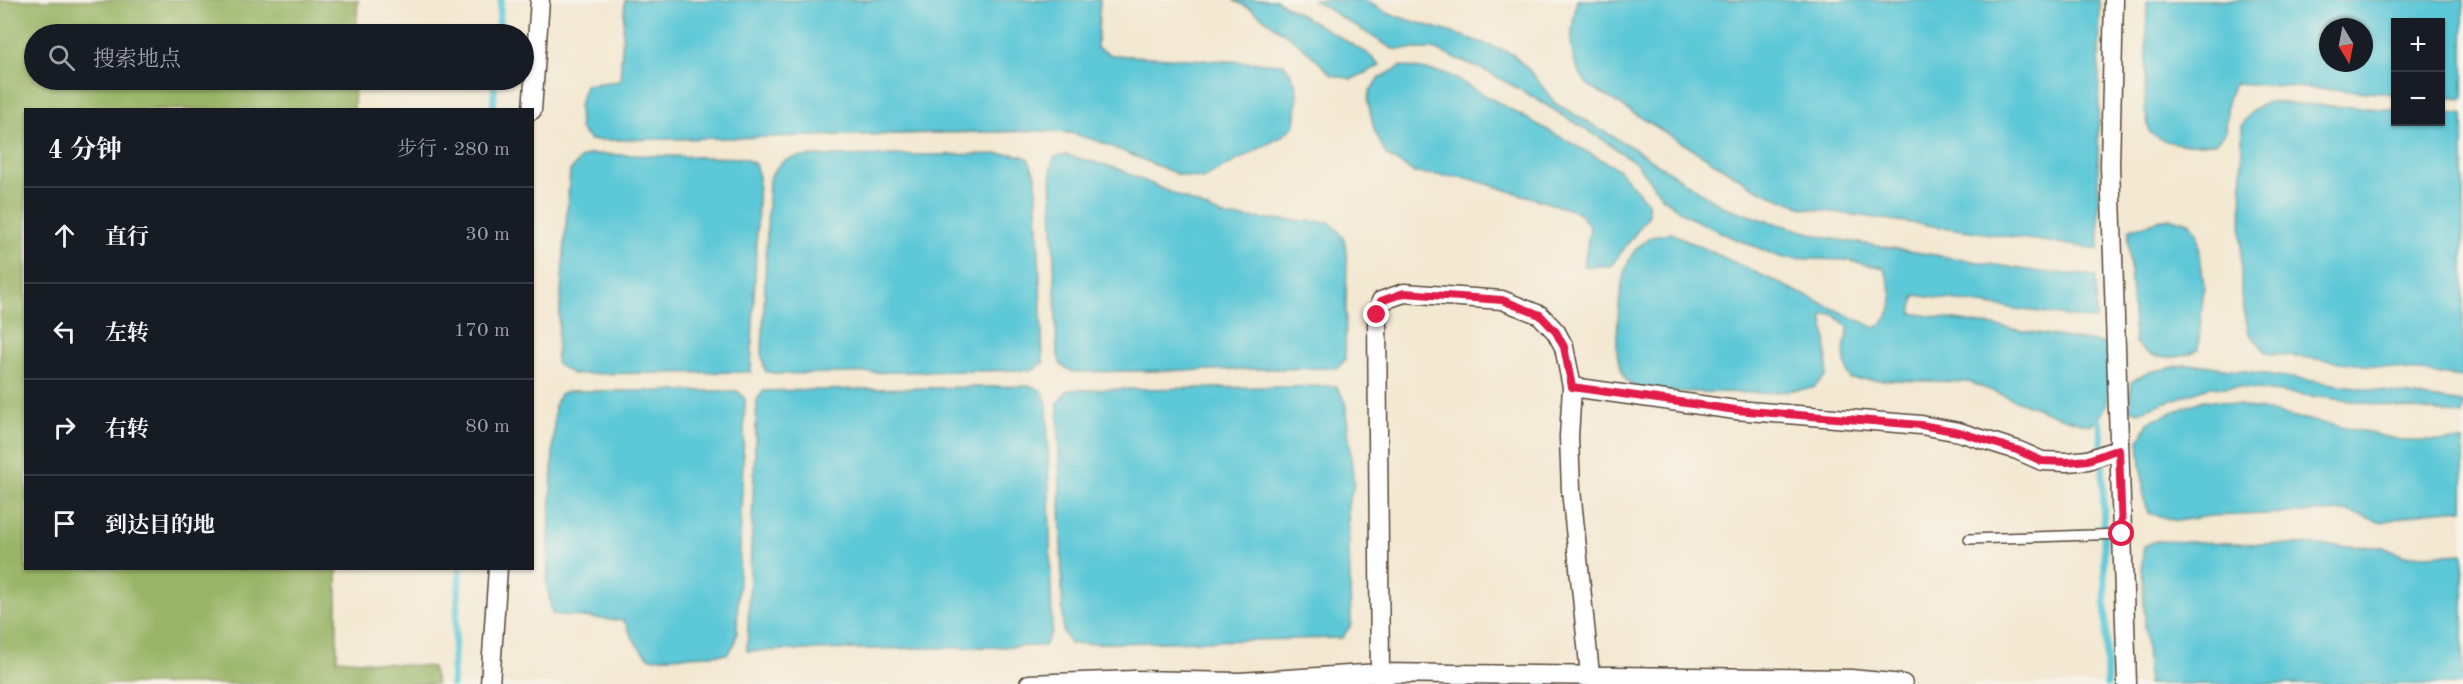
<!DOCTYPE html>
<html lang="zh">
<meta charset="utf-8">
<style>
body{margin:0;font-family:"Old Standard TT","Noto Serif SC",serif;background:#242831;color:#f1f3f6}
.controls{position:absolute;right:18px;top:18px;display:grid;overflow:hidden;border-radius:0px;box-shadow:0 2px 4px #0004}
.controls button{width:54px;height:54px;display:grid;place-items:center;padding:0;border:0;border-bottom:2px solid #363941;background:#171b24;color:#f1f3f6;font:30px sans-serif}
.compass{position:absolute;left:2319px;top:18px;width:54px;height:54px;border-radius:50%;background:#171b24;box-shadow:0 2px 4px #0004;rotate:170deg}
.stop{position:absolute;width:18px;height:18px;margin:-14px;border:4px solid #e11d48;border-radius:50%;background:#fff}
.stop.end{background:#e11d48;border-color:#fff;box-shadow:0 2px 6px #0008}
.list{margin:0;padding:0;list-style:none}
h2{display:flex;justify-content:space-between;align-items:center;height:78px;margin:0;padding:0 24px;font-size:26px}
h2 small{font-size:20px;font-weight:400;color:#9ea1a6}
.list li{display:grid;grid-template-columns:39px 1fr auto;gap:18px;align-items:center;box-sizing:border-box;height:96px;padding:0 24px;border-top:2px solid #363941}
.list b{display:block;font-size:22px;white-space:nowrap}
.list em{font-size:20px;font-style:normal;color:#9ea1a6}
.icon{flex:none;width:33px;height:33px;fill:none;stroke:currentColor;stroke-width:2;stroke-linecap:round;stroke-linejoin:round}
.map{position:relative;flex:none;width:2463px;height:684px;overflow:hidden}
.search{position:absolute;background:#171b24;box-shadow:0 2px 4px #0004;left:24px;top:24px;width:510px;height:66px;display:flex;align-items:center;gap:15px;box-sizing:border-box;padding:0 21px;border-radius:33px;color:#9ea1a6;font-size:22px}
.panel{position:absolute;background:#171b24;box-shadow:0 2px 4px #0004;left:24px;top:108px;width:510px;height:462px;border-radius:0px}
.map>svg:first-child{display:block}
.forest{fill:#98b466;stroke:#6a6f42;stroke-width:1.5}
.water{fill:#5dc8d7;stroke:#4c797a;stroke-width:1.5;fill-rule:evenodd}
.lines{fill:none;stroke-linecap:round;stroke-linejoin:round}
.stream{stroke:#5dc8d7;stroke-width:7}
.service-casing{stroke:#574639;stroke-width:12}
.minor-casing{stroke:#574639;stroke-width:21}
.service{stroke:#fff;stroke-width:9}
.minor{stroke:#fff;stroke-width:18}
.route{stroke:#e11d48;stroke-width:8}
</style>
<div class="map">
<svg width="2463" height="684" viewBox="0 0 2463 684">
<rect width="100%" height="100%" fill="#f7f3e8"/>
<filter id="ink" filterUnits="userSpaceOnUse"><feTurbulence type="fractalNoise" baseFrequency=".0167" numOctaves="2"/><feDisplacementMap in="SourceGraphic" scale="12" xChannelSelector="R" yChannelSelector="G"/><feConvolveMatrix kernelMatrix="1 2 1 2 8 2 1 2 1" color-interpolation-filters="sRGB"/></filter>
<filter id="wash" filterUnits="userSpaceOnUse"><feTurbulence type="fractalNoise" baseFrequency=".008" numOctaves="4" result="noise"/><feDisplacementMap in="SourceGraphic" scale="24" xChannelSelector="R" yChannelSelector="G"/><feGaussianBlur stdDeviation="1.35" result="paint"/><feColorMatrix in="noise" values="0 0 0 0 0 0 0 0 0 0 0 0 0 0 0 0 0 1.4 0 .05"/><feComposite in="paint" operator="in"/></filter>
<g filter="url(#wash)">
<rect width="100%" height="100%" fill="#f3e8d2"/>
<path class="forest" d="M 0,0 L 358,0 L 356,34 L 34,34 L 34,80 L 355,80 L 354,109 L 26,110 L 26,568 L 337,569 L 337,659 L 432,667 L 437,684 L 0,684 Z"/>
<path class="water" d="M 625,0 L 1100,0 L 1097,48 L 1112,55 L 1284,64 C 1302,85 1297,100 1295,125 L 1281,137 L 1202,179 L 1177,174 L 1098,141 L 1070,133 L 1044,131 C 892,133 741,139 590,140 L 580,129 L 579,105 L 585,85 L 620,81 Z
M 1233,0 L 1276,0 L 1367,53 L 1380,66 L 1352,79 L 1332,75 L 1302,46 L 1251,9 Z
M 1313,0 L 1364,0 L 1389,14 L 1466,37 L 1512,54 L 1530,71 L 1555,103 L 1636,150 L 1720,205 L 1757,218 L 1828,238 L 2040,272 L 2096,276 L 2096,320 L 1915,295 L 1911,313 L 2107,344 C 2108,371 2117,412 2089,425 L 2057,416 L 1969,382 L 1850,379 C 1843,359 1842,348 1849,328 L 1833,314 L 1822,316 L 1826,339 L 1827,375 L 1813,388 L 1765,393 L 1648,391 C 1639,389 1631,387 1625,378 C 1614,360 1617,340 1618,320 C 1620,283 1624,235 1671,233 L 1875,328 C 1899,314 1893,291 1884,268 L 1845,260 L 1783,258 L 1733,238 L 1687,216 L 1663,198 L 1637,164 L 1605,141 L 1528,94 L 1486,71 L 1434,49 L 1393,49 Z
M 1577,0 L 2100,0 L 2098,151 L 2099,249 L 1804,208 L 1757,189 L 1588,85 C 1564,54 1571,36 1577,0 Z
M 2147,0 L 2463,0 L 2463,99 L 2441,97 L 2440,22 L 2396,22 L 2395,94 L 2235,83 L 2228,98 L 2226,131 L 2215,143 C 2192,145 2170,147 2150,133 L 2145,110 ZM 2328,27 L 2364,27 L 2364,63 L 2328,63 Z
M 1401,66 L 1445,73 L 1618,169 L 1648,203 L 1649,215 L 1611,266 L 1584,266 L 1590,227 L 1578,212 L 1468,178 L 1415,173 L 1386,155 L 1374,129 L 1368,102 L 1369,92 L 1380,78 Z
M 2267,102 L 2395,110 L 2396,122 L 2440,122 L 2441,113 L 2463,114 L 2463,377 L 2267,353 L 2249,333 L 2241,294 L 2242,125 L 2252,111 Z
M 590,154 L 743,158 L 755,164 L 759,177 L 751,372 L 572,374 L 556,363 L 570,171 L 580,159 Z
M 1015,154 L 1028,158 L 1036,177 L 1043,363 L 1032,370 L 777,374 L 765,371 L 762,356 L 769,180 C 782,154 792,158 819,156 Z
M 1066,155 L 1116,168 L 1226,217 L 1329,222 C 1342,232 1345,239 1347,255 L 1345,360 L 1338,368 L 1073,372 L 1061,365 L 1057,351 L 1051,169 L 1054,157 Z
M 2169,218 L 2189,222 L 2197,231 L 2204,286 L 2198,350 C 2176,360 2153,363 2135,343 L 2128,239 L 2130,229 Z
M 2185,365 L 2204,365 L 2463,403 L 2463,415 L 2240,387 L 2209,387 L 2138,412 L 2130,409 L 2131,382 L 2149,372 Z
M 1032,386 L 1042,391 L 1047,403 L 1052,631 L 1044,646 L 747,651 L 757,400 L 763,391 Z
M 1336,386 L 1345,401 L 1354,485 L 1348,504 L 1351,625 L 1342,638 L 1070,644 L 1063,631 L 1058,403 L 1068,390 Z
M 569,391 L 738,391 L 745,399 L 737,632 L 734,645 L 727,654 L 651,658 C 636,649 632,635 624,621 L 552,614 L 547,585 L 555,405 L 560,394 Z
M 2204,400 L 2225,402 L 2406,441 L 2463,441 L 2463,509 L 2426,512 L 2382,522 L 2347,511 L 2210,516 L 2177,521 L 2149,513 L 2144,499 L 2139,441 L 2149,421 Z
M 2156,541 L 2383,547 L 2404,556 L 2463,553 L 2463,684 L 2148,684 L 2142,564 L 2144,546 Z"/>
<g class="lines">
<path class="stream" d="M 498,34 L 501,0
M 493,110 L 495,80
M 2099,420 L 2102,439 L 2107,684
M 452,684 L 460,568"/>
</g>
</g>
<g filter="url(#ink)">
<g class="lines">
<g class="service-casing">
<path id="service" d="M 1969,539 L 2122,534"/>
</g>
<g class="minor-casing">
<path id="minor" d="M 2114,0 L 2110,165 L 2127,684
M 532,110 L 540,0
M 1572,387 L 1736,410 L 1921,425 L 1959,432 L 2017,450 L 2042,461 L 2067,462 L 2088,460 L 2119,449
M 490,684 L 498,568
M 1029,684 L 1134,680 L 1239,682 L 1380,673 L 1851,679 L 1903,684
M 1383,684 L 1380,673 L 1377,315 L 1381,301 L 1404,293 L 1502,300 L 1540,315 L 1556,332 L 1564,347 L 1572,387 L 1569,437 L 1571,490 L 1591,684"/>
</g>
<use href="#service" class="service"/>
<use href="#minor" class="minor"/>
</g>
</g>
<g class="lines" filter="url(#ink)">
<path class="route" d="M 1377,315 L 1381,301 L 1404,293 L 1502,300 L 1540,315 L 1556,332 L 1564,347 L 1572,387 L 1736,410 L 1921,425 L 1959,432 L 2017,450 L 2042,461 L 2067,462 L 2088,460 L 2119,449 L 2122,534"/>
</g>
</svg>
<div class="controls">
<button>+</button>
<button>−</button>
</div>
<svg class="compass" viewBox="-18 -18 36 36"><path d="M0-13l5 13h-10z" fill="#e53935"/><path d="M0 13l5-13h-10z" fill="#9ea1a6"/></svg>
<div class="stop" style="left:2122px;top:534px"></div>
<div class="stop end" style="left:1377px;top:315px"></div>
<div class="search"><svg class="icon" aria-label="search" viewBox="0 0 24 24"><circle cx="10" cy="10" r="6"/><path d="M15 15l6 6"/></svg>搜索地点</div>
<section class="panel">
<h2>4 分钟<small>步行 · 280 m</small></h2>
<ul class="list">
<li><svg class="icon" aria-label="ahead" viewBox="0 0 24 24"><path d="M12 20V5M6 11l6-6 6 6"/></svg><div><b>直行</b></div><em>30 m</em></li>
<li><svg class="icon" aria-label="left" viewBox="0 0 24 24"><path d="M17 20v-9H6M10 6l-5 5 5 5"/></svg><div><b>左转</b></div><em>170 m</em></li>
<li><svg class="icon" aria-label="right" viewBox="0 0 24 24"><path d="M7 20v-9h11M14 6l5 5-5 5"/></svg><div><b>右转</b></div><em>80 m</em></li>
<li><svg class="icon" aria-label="arrive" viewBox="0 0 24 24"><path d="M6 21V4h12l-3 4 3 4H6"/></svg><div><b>到达目的地</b></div></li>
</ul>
</section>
</div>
